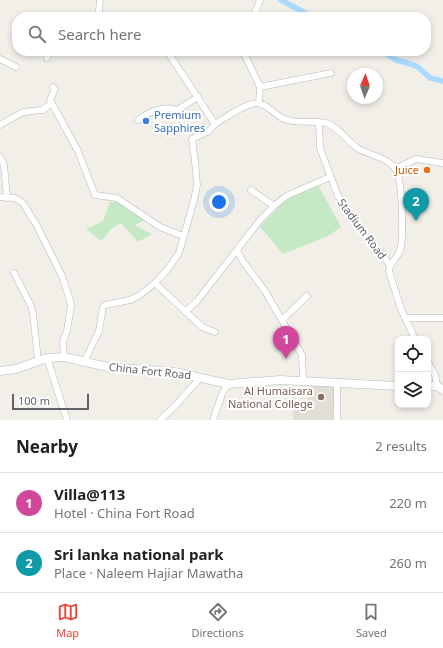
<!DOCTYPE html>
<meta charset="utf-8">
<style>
body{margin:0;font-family:"Noto Sans",sans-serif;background:#f2f2f2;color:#202124}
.controls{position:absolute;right:12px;bottom:12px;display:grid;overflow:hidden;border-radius:8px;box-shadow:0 2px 6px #0003}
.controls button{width:36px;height:36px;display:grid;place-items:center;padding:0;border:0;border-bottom:1px solid #e0e0e0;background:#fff;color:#202124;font:20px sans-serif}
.compass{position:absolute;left:347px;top:68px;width:36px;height:36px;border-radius:50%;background:#fff;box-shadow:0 2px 6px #0003;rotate:2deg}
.scale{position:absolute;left:12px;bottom:10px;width:77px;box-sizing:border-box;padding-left:4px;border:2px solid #5f6368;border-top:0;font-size:11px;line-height:14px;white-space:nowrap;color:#5f6368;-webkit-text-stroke:3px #fff;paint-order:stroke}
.you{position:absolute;left:219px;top:202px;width:14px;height:14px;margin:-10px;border:3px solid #fff;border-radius:50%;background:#1a73e8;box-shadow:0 0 0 6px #1a73e833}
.badge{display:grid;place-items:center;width:26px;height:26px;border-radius:50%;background:#ea4335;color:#fff;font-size:13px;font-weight:700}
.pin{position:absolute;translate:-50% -33px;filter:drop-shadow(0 1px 2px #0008)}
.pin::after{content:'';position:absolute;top:21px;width:14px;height:12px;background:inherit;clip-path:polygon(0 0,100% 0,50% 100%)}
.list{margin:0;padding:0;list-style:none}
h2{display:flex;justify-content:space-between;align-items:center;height:52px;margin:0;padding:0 16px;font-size:17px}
h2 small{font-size:13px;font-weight:400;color:#757577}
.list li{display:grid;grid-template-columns:26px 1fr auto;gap:12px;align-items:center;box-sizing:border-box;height:60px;padding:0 16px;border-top:1px solid #e0e0e0}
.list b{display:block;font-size:15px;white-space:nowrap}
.list p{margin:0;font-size:13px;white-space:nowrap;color:#757577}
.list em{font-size:13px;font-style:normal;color:#757577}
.icon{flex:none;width:22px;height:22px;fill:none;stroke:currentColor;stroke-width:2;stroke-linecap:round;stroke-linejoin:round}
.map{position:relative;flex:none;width:443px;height:420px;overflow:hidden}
.search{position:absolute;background:#fff;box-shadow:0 2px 6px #0003;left:12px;right:12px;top:12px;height:44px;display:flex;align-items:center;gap:10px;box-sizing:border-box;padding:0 14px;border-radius:16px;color:#757577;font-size:15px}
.sheet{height:172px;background:#fff}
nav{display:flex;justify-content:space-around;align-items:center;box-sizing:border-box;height:56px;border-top:1px solid #e0e0e0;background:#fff;font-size:11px;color:#757577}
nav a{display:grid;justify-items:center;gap:2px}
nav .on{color:#ea4335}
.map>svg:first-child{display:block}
.education{fill:#e1ded6}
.green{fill:#c5e8c5}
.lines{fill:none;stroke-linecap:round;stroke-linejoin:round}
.canal{stroke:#aadaff;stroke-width:5.5}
.street-casing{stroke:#b5b8bc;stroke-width:7}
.secondary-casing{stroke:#b6babf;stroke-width:9}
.street{stroke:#fff;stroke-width:6}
.secondary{stroke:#fff;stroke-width:8}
.shop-dot{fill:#3f7fe0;stroke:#fff;stroke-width:1.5}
.food-dot{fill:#e8710a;stroke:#fff;stroke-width:1.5}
.education-dot{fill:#8d6e63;stroke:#fff;stroke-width:1.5}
.labels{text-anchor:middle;stroke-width:4;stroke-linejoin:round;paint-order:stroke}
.shop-label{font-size:11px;fill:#366cbe;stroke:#fff;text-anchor:start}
.food-label{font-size:11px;fill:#c56008;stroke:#fff;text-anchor:end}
.street-label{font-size:11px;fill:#5f6368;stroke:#fff}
.education-label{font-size:11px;fill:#785e54;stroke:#fff;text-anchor:end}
</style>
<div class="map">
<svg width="443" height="420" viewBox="0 0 443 420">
<rect width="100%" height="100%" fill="#f1efe8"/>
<path class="education" d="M 307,383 L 334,385 L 333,420 L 293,420 L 293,410 L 308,409 Z"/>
<path class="green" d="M 318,185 L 341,227 L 328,236 L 283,254 L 260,227 L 282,203 L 294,195 Z
M 110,202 L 118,202 L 145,220 L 135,225 L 152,234 L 138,242 L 121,223 L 111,229 L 101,241 L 86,229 L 103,221 Z"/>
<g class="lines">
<path class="canal" d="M 281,0 L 313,17
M 382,51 L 396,60 L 414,65 L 419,68 L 430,78 L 443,81"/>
<g class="street-casing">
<path id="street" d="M 100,17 L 99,10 L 100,0
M 253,17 L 260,0
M 167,51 L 215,124 C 225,118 247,102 258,103 C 267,104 275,115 284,119 C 297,124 312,120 326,123 C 340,127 347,142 359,149 C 371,156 390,157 397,172 C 402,182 404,240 400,250 C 398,258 389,263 389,271 L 401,309 L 415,339
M 243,51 L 260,87 L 259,103
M 47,58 L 50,51
M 0,59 L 16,67
M 53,87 L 55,89 L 50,100 L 78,151 L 95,195 L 117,198 L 160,227 L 183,236
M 260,87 L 331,73
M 138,120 C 149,112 163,105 177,110 L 198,97
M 319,122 L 320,148 L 338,196 L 358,226 L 385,258 L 390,266
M 0,125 L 23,112 L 42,110 L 52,103
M 0,157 L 4,165 L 7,198
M 395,169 L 416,159 L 443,163
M 251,190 L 274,206
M 0,197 L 15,198 L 23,203 L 37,226 L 62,276 L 70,300 L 71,306 L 67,331 L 63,341 L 64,357
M 237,250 L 242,260 L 265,291 L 302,355 L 303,380
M 14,273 L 31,306 L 33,313 L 38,360
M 155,283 L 202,327 L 215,332
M 185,312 L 197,301 L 261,219 L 273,207 L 286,196 L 330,177
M 405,318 L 443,318
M 282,320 L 307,296
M 47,358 L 67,420
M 84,362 L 99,331 L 103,307 L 105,305 L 130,300 L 140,295 L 155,283 L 167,270 L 179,253 L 194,200 L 197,185 L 195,161 L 192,140 L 192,139 L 209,131 L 215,124
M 428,362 L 435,375 L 437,386
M 160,420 L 174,407 L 201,377
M 213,420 L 222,394 L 228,384
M 337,420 L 337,382"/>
</g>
<g class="secondary-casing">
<path id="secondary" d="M 0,371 L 16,369 L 47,358 L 64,357 L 108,367 L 175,372 L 228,384 L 280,380 L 398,386
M 428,386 L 437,386 L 443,390"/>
</g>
<use href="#street" class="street"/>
<use href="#secondary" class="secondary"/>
</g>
<circle class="shop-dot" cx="146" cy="121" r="4"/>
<circle class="food-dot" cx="427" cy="170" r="4"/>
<circle class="education-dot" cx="321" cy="397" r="4"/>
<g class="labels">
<g class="shop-label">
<text x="154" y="119">Premium<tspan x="154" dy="13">Sapphires</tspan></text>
</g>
<g class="food-label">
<text x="419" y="174">Juice</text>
</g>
<g class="street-label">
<text transform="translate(362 229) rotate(53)" y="4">Stadium Road</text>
<text transform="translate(150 371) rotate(6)" y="4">China Fort Road</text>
</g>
<g class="education-label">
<text x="313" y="395">Al Humaisara<tspan x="313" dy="13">National College</tspan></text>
</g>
</g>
</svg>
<div class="controls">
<button><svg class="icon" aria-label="locate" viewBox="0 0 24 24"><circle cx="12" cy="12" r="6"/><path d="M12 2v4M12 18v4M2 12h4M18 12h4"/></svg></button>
<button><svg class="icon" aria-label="layers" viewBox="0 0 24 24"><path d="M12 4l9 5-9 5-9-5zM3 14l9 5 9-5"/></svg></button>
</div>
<svg class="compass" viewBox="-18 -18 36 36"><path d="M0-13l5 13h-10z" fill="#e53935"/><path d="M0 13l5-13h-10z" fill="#757577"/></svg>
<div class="scale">100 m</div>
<div class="you"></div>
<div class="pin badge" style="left:286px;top:359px;background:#d1479c">1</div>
<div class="pin badge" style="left:416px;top:221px;background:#0f9aa8">2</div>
<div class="search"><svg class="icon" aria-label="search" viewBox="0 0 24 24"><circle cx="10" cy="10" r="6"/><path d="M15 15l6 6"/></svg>Search here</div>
</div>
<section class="sheet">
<h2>Nearby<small>2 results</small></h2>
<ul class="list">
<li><span class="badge" style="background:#d1479c">1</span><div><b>Villa@113</b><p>Hotel · China Fort Road</p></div><em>220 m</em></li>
<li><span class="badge" style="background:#0f9aa8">2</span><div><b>Sri lanka national park</b><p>Place · Naleem Hajiar Mawatha</p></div><em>260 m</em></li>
</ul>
</section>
<nav>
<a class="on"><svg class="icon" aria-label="map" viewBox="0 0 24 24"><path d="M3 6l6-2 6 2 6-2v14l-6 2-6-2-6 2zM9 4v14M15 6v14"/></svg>Map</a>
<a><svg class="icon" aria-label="directions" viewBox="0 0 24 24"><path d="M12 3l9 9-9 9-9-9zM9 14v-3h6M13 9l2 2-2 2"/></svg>Directions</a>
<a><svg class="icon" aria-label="saved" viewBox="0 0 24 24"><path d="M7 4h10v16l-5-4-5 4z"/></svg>Saved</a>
</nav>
